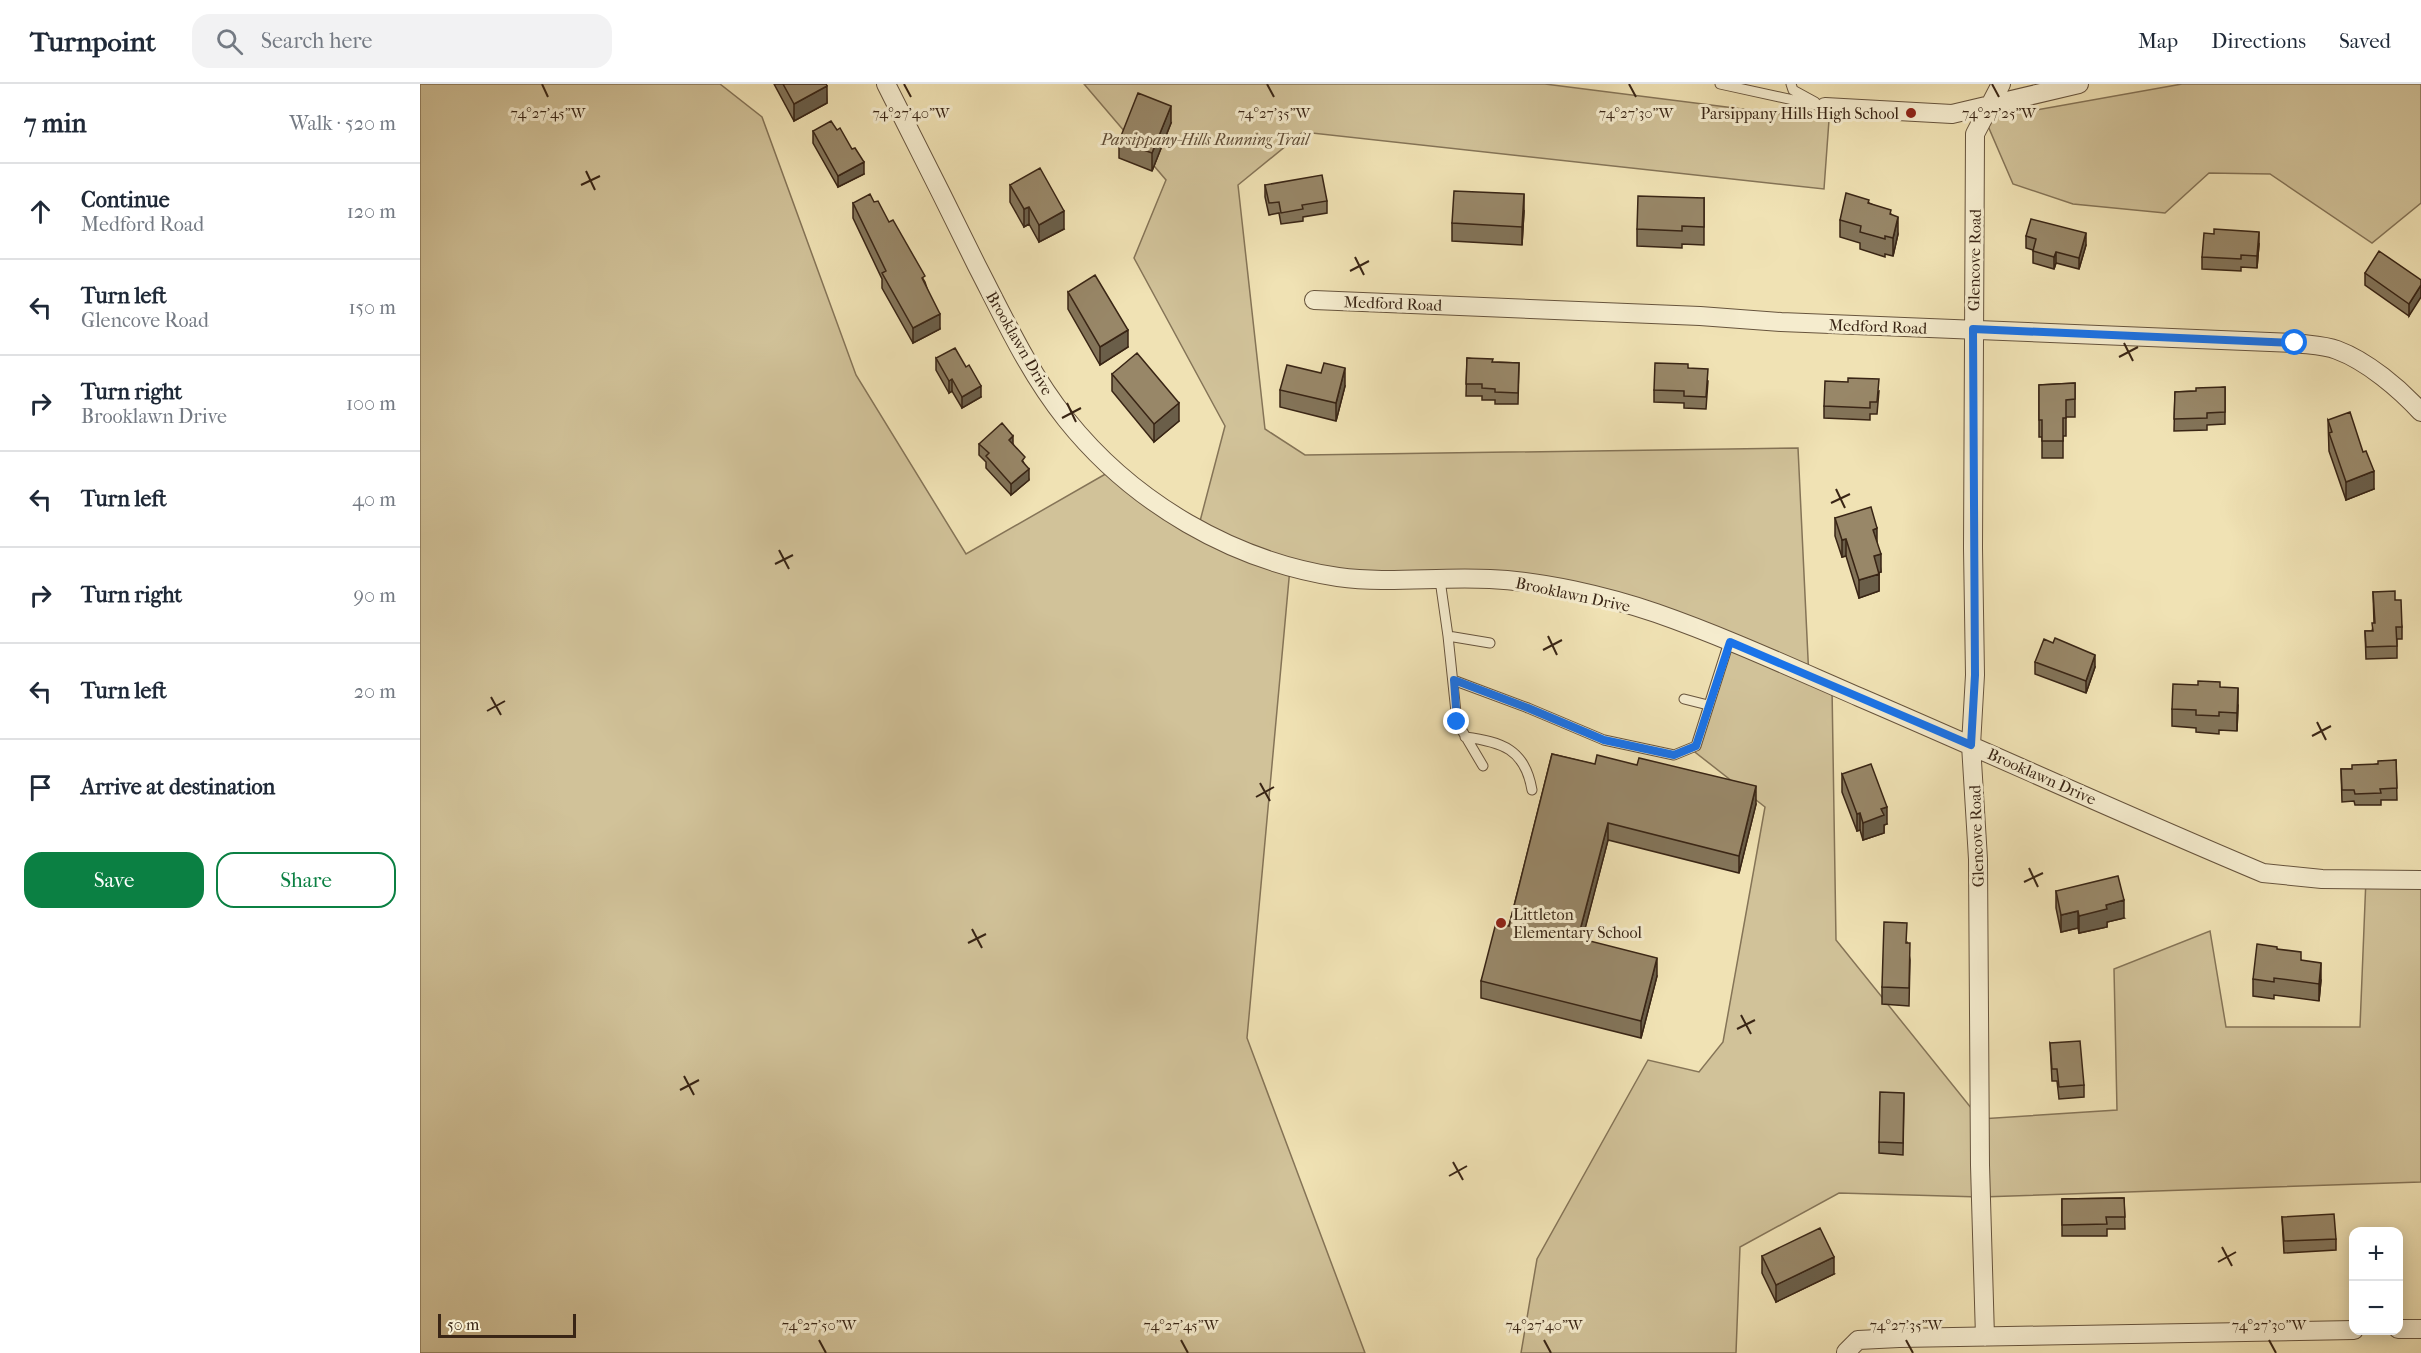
<!DOCTYPE html>
<meta charset="utf-8">
<style>
body{margin:0;font-family:"IM FELL French Canon",serif;background:#f2f2f3;color:#1f2937}
.controls{position:absolute;right:18px;bottom:18px;display:grid;overflow:hidden;border-radius:12px;box-shadow:0 3px 15px #0003}
.controls button{width:54px;height:54px;display:grid;place-items:center;padding:0;border:0;border-bottom:2px solid #e0e1e3;background:#fff;color:#1f2937;font:30px sans-serif}
.scale{position:absolute;left:18px;bottom:15px;width:138px;box-sizing:border-box;padding-left:6px;border:3px solid #392515;border-top:0;font-size:16px;line-height:21px;white-space:nowrap;color:#392515;-webkit-text-stroke:4px #f5ecce;paint-order:stroke}
.stop{position:absolute;width:18px;height:18px;margin:-14px;border:4px solid #1a73e8;border-radius:50%;background:#fff}
.stop.end{background:#1a73e8;border-color:#fff;box-shadow:0 2px 6px #0008}
.list{margin:0;padding:0;list-style:none}
h2{display:flex;justify-content:space-between;align-items:center;height:78px;margin:0;padding:0 24px;font-size:26px}
h2 small{font-size:20px;font-weight:400;color:#747a83}
.list li{display:grid;grid-template-columns:39px 1fr auto;gap:18px;align-items:center;box-sizing:border-box;height:96px;padding:0 24px;border-top:2px solid #e0e1e3}
.list b{display:block;font-size:22px;white-space:nowrap}
.list p{margin:0;font-size:20px;white-space:nowrap;color:#747a83}
.list em{font-size:20px;font-style:normal;color:#747a83}
.actions{display:flex;gap:12px;padding:18px 24px}
.actions a{flex:1;padding:14px 0;border:2px solid #0b8043;border-radius:18px;text-align:center;font-size:21px;color:#0b8043}
.actions .main{background:#0b8043;color:#fff}
.icon{flex:none;width:33px;height:33px;fill:none;stroke:currentColor;stroke-width:2;stroke-linecap:round;stroke-linejoin:round}
.map{position:relative;flex:none;width:2001px;height:1269px;overflow:hidden}
header{display:flex;align-items:center;gap:36px;box-sizing:border-box;height:84px;padding:0 30px;background:#fff;border-bottom:2px solid #e0e1e3}
header strong{font-size:28px}
nav{display:flex;gap:33px;margin-inline-start:auto;font-size:21px}
.search{width:420px;height:54px;background:#f2f2f3;display:flex;align-items:center;gap:15px;box-sizing:border-box;padding:0 21px;border-radius:18px;color:#747a83;font-size:22px}
main{display:flex}
aside{flex:1;background:#fff}
.map>svg:first-child{display:block}
.green{fill:#d1c299;stroke:#857457;stroke-width:1.5}
.lines{fill:none;stroke-linecap:round;stroke-linejoin:round}
.service-casing{stroke:#67543d;stroke-width:11}
.minor-casing{stroke:#67543d;stroke-width:20}
.service{stroke:#f5ecce;stroke-width:9}
.minor{stroke:#f5ecce;stroke-width:18}
.wall{fill:#837459;stroke:#392515;stroke-width:1.5}
.shaded-wall{fill:#6a5e49;stroke:#392515;stroke-width:1.5}
.building{fill:#988768;stroke:#392515;stroke-width:1.5}
.route{stroke:#1a73e8;stroke-width:8}
.ticks{fill:none;stroke:#392515;stroke-width:2}
.poi-dot{fill:#8f2418;stroke:#f5ecce;stroke-width:2}
.labels{text-anchor:middle;stroke-width:6;stroke-linejoin:round;paint-order:stroke}
.poi-label{font-size:16px;fill:#392515;stroke:#f5ecce;text-anchor:end}
.park-label{font-size:16px;font-style:italic;fill:#5f4c36;stroke:#f5ecce}
.street-label{font-size:16px;fill:#392515;stroke:#f5ecce}
.ticks-label{font-size:15px;text-anchor:middle;fill:#392515;stroke:#f5ecce;stroke-width:6;stroke-linejoin:round;paint-order:stroke}
</style>
<header>
<strong>Turnpoint</strong>
<div class="search"><svg class="icon" aria-label="search" viewBox="0 0 24 24"><circle cx="10" cy="10" r="6"/><path d="M15 15l6 6"/></svg>Search here</div>
<nav><a>Map</a><a>Directions</a><a>Saved</a></nav>
</header>
<main>
<aside>
<h2>7 min<small>Walk · 520 m</small></h2>
<ul class="list">
<li><svg class="icon" aria-label="ahead" viewBox="0 0 24 24"><path d="M12 20V5M6 11l6-6 6 6"/></svg><div><b>Continue</b><p>Medford Road</p></div><em>120 m</em></li>
<li><svg class="icon" aria-label="left" viewBox="0 0 24 24"><path d="M17 20v-9H6M10 6l-5 5 5 5"/></svg><div><b>Turn left</b><p>Glencove Road</p></div><em>150 m</em></li>
<li><svg class="icon" aria-label="right" viewBox="0 0 24 24"><path d="M7 20v-9h11M14 6l5 5-5 5"/></svg><div><b>Turn right</b><p>Brooklawn Drive</p></div><em>100 m</em></li>
<li><svg class="icon" aria-label="left" viewBox="0 0 24 24"><path d="M17 20v-9H6M10 6l-5 5 5 5"/></svg><div><b>Turn left</b></div><em>40 m</em></li>
<li><svg class="icon" aria-label="right" viewBox="0 0 24 24"><path d="M7 20v-9h11M14 6l5 5-5 5"/></svg><div><b>Turn right</b></div><em>90 m</em></li>
<li><svg class="icon" aria-label="left" viewBox="0 0 24 24"><path d="M17 20v-9H6M10 6l-5 5 5 5"/></svg><div><b>Turn left</b></div><em>20 m</em></li>
<li><svg class="icon" aria-label="arrive" viewBox="0 0 24 24"><path d="M6 21V4h12l-3 4 3 4H6"/></svg><div><b>Arrive at destination</b></div></li>
</ul>
<div class="actions"><a class="main">Save</a><a>Share</a></div>
</aside>
<div class="map">
<svg width="2001" height="1269" viewBox="0 0 2001 1269">
<rect width="100%" height="100%" fill="#f0e2b4"/>
<filter id="stains"><feTurbulence type="fractalNoise" baseFrequency=".00333" numOctaves="4"/><feColorMatrix values="0 0 0 0 .2 0 0 0 0 .09 0 0 0 0 .02 0 0 0 .5 -.17"/></filter>
<radialGradient id="worn" r=".72"><stop offset=".6" stop-color="#630" stop-opacity="0"/><stop offset="1" stop-color="#630" stop-opacity=".3"/></radialGradient>
<path class="green" d="M 0,0 L 300,0 L 342,33 L 436,291 L 546,470 L 696,384 L 779,441 L 805,342 L 714,174 L 746,96 L 664,0 L 1125,0 L 1409,36 L 1404,105 L 883,48 L 818,101 L 845,345 L 885,371 L 1378,364 L 1389,595 L 1412,603 L 1416,856 L 1560,1035 L 1697,1026 L 1694,885 L 1790,847 L 1806,943 L 1940,943 L 1946,794 L 2001,795 L 2001,1098 L 1561,1113 L 1419,1109 L 1320,1163 L 1316,1269 L 1101,1269 L 1117,1175 L 1228,976 L 1279,988 L 1303,958 L 1345,723 L 1271,665 L 1307,561 L 1158,505 L 870,484 L 827,954 L 945,1269 L 0,1269 Z
M 1762,0 L 2001,0 L 2001,119 L 1952,159 L 1850,90 L 1789,89 L 1745,129 L 1653,120 L 1593,100 L 1565,35 Z"/>
<g class="lines">
<g class="service-casing">
<path id="service" d="M 1300,0 L 1405,23
M 1371,0 L 1373,6 L 1395,18
M 1020,496 L 1028,552 L 1037,638 L 1063,682
M 1028,552 L 1070,559
M 1033,596 L 1108,624 L 1184,656 L 1254,671 L 1276,662 L 1309,558
M 1264,615 L 1288,621
M 1045,653 C 1082,658 1105,665 1112,706"/>
</g>
<g class="minor-casing">
<path id="minor" d="M 466,0 C 497,61 527,121 557,182 C 584,234 609,289 646,335 C 713,419 813,477 918,493 C 969,500 1019,492 1070,495 C 1122,497 1186,512 1236,529 C 1305,553 1372,584 1439,613 C 1574,671 1707,732 1843,789 L 1902,795 L 2001,796
M 1405,23 L 1532,30 L 1659,0
M 894,216 L 1280,232 L 1361,238 L 1875,259 C 1889,261 1904,261 1917,266 C 1947,277 1980,305 2001,328
M 1978,1245 L 2001,1245
M 1565,1253 L 1560,1081 L 1558,775 L 1551,661 L 1555,591 L 1553,464 L 1555,50 L 1581,0
M 1426,1268 L 1438,1256 L 1479,1254 L 1934,1246"/>
</g>
<use href="#service" class="service"/>
<use href="#minor" class="minor"/>
</g>
<path class="wall" d="M 354,0 L 406,0 L 407,19 L 374,37 Z
M 751,39 L 732,87 L 699,74 L 699,57 Z
M 417,46 L 444,90 L 418,103 L 393,59 L 393,47 Z
M 590,101 L 644,145 L 619,158 L 609,140 L 604,143 L 590,118 Z
M 845,101 L 907,117 L 907,129 L 883,133 L 883,137 L 861,140 L 859,129 L 849,131 L 845,113 Z
M 1284,114 L 1284,161 L 1262,160 L 1262,164 L 1217,162 L 1217,145 Z
M 433,119 L 469,138 L 505,198 L 520,245 L 493,259 L 462,204 L 462,195 L 433,134 Z
M 1449,119 L 1471,130 L 1478,150 L 1473,172 L 1465,170 L 1465,173 L 1440,165 L 1440,159 L 1420,153 L 1420,136 Z
M 1104,127 L 1102,161 L 1032,157 L 1032,139 Z
M 1606,152 L 1666,161 L 1659,185 L 1636,179 L 1634,185 L 1613,179 L 1613,166 L 1606,164 Z
M 1839,160 L 1837,184 L 1821,183 L 1821,187 L 1782,185 L 1782,173 Z
M 1945,189 L 2001,196 L 1989,232 L 1945,201 Z
M 648,208 L 708,263 L 680,281 L 648,225 Z
M 516,274 L 561,313 L 542,324 L 532,307 L 529,309 L 516,286 Z
M 1047,274 L 1073,278 L 1099,279 L 1098,320 L 1075,320 L 1075,316 L 1062,316 L 1062,312 L 1046,312 Z
M 1268,284 L 1288,297 L 1286,325 L 1264,324 L 1264,319 L 1234,318 L 1234,306 Z
M 692,290 L 759,337 L 734,358 L 692,307 Z
M 1655,299 L 1655,333 L 1646,333 L 1646,352 L 1643,352 L 1643,374 L 1622,374 L 1622,353 L 1619,353 L 1619,301 Z
M 925,302 L 916,337 L 860,323 L 860,306 Z
M 1805,303 L 1805,340 L 1787,341 L 1787,346 L 1754,347 L 1755,308 L 1776,307 Z
M 1459,307 L 1457,330 L 1450,330 L 1450,336 L 1404,334 L 1404,322 Z
M 1908,336 L 1954,405 L 1926,416 L 1909,367 Z
M 559,360 L 593,360 L 605,381 L 609,396 L 591,411 L 566,384 L 566,378 L 559,371 Z
M 1415,434 L 1457,460 L 1461,488 L 1459,488 L 1459,507 L 1439,514 L 1426,472 L 1422,473 L 1415,452 Z
M 1953,508 L 1975,516 L 1982,543 L 1982,555 L 1977,555 L 1977,574 L 1946,575 L 1945,547 L 1952,547 L 1954,539 Z
M 1615,578 L 1675,583 L 1666,609 L 1615,590 Z
M 1800,603 L 1818,621 L 1817,647 L 1799,646 L 1799,650 L 1776,648 L 1776,644 L 1752,642 L 1752,625 Z
M 1132,670 L 1336,720 L 1319,789 L 1188,756 L 1162,855 L 1237,892 L 1221,954 L 1061,914 L 1061,897 L 1089,842 Z
M 1976,676 L 1977,716 L 1961,716 L 1961,721 L 1935,721 L 1934,717 L 1922,718 L 1921,685 L 1932,685 Z
M 1422,690 L 1467,740 L 1464,741 L 1464,749 L 1443,756 L 1440,746 L 1437,747 L 1422,708 Z
M 1636,807 L 1704,834 L 1687,838 L 1687,843 L 1659,849 L 1658,844 L 1641,848 L 1636,824 Z
M 1487,859 L 1490,876 L 1489,922 L 1462,920 L 1462,903 Z
M 1857,865 L 1881,876 L 1901,896 L 1899,917 L 1854,911 L 1854,915 L 1833,912 L 1833,895 Z
M 1630,959 L 1664,1001 L 1664,1013 L 1639,1015 L 1637,997 L 1632,997 Z
M 1484,1009 L 1483,1071 L 1459,1069 L 1459,1058 Z
M 1704,1114 L 1705,1145 L 1687,1145 L 1687,1152 L 1642,1152 L 1642,1115 Z
M 1862,1133 L 1916,1155 L 1916,1166 L 1864,1169 Z
M 1342,1172 L 1414,1190 L 1356,1218 L 1342,1189 Z"/>
<path class="shaded-wall" d="M 407,2 L 407,19 L 374,37 L 374,20 Z
M 751,22 L 751,39 L 732,87 L 732,69 Z
M 444,78 L 444,90 L 418,103 L 418,92 Z
M 1104,110 L 1104,127 L 1102,161 L 1102,143 Z
M 609,123 L 609,140 L 604,143 L 604,125 Z
M 644,127 L 644,145 L 619,158 L 619,141 Z
M 1478,133 L 1478,150 L 1473,172 L 1473,154 Z
M 1839,148 L 1839,160 L 1837,184 L 1837,172 Z
M 1666,149 L 1666,161 L 1659,185 L 1659,174 Z
M 1636,168 L 1636,179 L 1634,185 L 1634,173 Z
M 2001,201 L 2001,213 L 1989,232 L 1989,220 Z
M 520,230 L 520,245 L 493,259 L 493,244 Z
M 708,246 L 708,263 L 680,281 L 680,263 Z
M 925,284 L 925,302 L 916,337 L 916,319 Z
M 532,295 L 532,307 L 529,309 L 529,297 Z
M 561,302 L 561,313 L 542,324 L 542,313 Z
M 759,319 L 759,337 L 734,358 L 734,340 Z
M 593,352 L 593,364 L 589,356 Z
M 609,385 L 609,396 L 591,411 L 591,400 Z
M 1954,387 L 1954,405 L 1926,416 L 1926,398 Z
M 1457,444 L 1457,462 L 1453,446 Z
M 1426,455 L 1426,472 L 1422,473 L 1422,456 Z
M 1461,470 L 1461,488 L 1454,490 L 1454,472 Z
M 1459,490 L 1459,507 L 1439,514 L 1439,496 Z
M 1675,571 L 1675,583 L 1666,609 L 1666,597 Z
M 1818,604 L 1818,621 L 1817,647 L 1817,629 Z
M 1336,702 L 1336,720 L 1319,789 L 1319,772 Z
M 1467,723 L 1467,740 L 1464,741 L 1464,749 L 1443,756 L 1443,739 L 1461,725 Z
M 1440,729 L 1440,746 L 1437,747 L 1437,730 Z
M 1188,739 L 1188,756 L 1158,872 L 1158,854 Z
M 1704,816 L 1704,834 L 1687,838 L 1687,843 L 1659,849 L 1659,832 L 1686,821 Z
M 1658,827 L 1658,844 L 1641,848 L 1641,831 Z
M 1237,874 L 1237,892 L 1221,954 L 1221,937 Z
M 1901,879 L 1901,896 L 1899,917 L 1899,900 Z
M 1414,1173 L 1414,1190 L 1356,1218 L 1356,1201 Z"/>
<path class="building" d="M 363,0 L 406,0 L 407,2 L 374,20 Z
M 718,9 L 751,22 L 732,69 L 699,57 Z
M 411,37 L 417,46 L 420,44 L 432,65 L 435,64 L 444,78 L 418,92 L 393,47 Z
M 620,84 L 644,127 L 619,141 L 609,123 L 604,125 L 590,101 Z
M 902,91 L 907,117 L 882,121 L 883,125 L 861,129 L 859,118 L 849,119 L 845,101 Z
M 1034,107 L 1104,110 L 1102,143 L 1032,139 Z
M 1426,109 L 1449,116 L 1448,119 L 1471,126 L 1470,130 L 1478,133 L 1473,154 L 1465,152 L 1465,155 L 1440,148 L 1441,142 L 1420,136 Z
M 450,110 L 454,118 L 458,117 L 469,138 L 473,136 L 505,192 L 502,194 L 520,230 L 493,244 L 462,189 L 466,187 L 433,119 Z
M 1218,112 L 1284,114 L 1284,143 L 1262,142 L 1262,147 L 1217,145 Z
M 1611,135 L 1666,149 L 1659,174 L 1636,168 L 1634,173 L 1613,167 L 1616,155 L 1606,152 Z
M 1794,145 L 1839,148 L 1837,172 L 1821,171 L 1821,175 L 1782,173 L 1784,149 L 1794,150 Z
M 1959,167 L 2001,196 L 2001,201 L 1989,220 L 1945,189 Z
M 675,191 L 708,246 L 680,263 L 648,208 Z
M 535,264 L 546,283 L 549,281 L 561,302 L 542,313 L 532,295 L 529,297 L 516,274 Z
M 717,269 L 759,319 L 734,340 L 692,290 Z
M 1047,274 L 1073,275 L 1072,278 L 1099,279 L 1098,309 L 1075,308 L 1075,305 L 1062,304 L 1062,300 L 1046,300 Z
M 904,279 L 925,284 L 916,319 L 860,306 L 867,281 L 901,289 Z
M 1235,279 L 1268,280 L 1268,284 L 1288,285 L 1286,313 L 1264,312 L 1264,307 L 1234,306 Z
M 1428,294 L 1459,295 L 1457,318 L 1450,318 L 1450,324 L 1404,322 L 1405,297 L 1428,298 Z
M 1655,299 L 1655,315 L 1646,316 L 1646,334 L 1643,334 L 1643,357 L 1622,357 L 1622,336 L 1619,336 L 1619,301 Z
M 1805,303 L 1805,328 L 1787,329 L 1787,334 L 1754,335 L 1755,308 L 1776,307 L 1776,304 Z
M 1930,328 L 1943,368 L 1946,367 L 1954,387 L 1926,398 L 1909,349 L 1912,348 L 1908,336 Z
M 582,339 L 593,352 L 589,356 L 605,373 L 602,377 L 609,385 L 591,400 L 566,372 L 569,369 L 559,360 Z
M 1451,423 L 1457,444 L 1453,446 L 1461,470 L 1454,472 L 1459,490 L 1439,496 L 1426,455 L 1422,456 L 1415,434 Z
M 1975,507 L 1975,516 L 1981,516 L 1982,543 L 1976,543 L 1977,562 L 1946,563 L 1945,547 L 1953,547 L 1952,539 L 1955,539 L 1953,508 Z
M 1635,554 L 1675,571 L 1666,597 L 1615,578 L 1624,555 L 1633,559 Z
M 1778,597 L 1800,598 L 1800,603 L 1818,604 L 1817,629 L 1799,628 L 1799,632 L 1776,631 L 1776,626 L 1752,625 L 1753,600 L 1778,601 Z
M 1132,670 L 1175,680 L 1177,671 L 1217,681 L 1219,674 L 1336,702 L 1319,772 L 1188,739 L 1158,854 L 1237,874 L 1221,937 L 1061,897 L 1076,839 L 1089,842 Z
M 1976,676 L 1977,704 L 1960,705 L 1961,709 L 1935,710 L 1934,706 L 1922,706 L 1921,685 L 1932,685 L 1932,681 L 1958,680 L 1958,677 Z
M 1451,680 L 1467,723 L 1461,725 L 1464,731 L 1443,739 L 1440,729 L 1437,730 L 1422,690 Z
M 1698,792 L 1704,816 L 1686,821 L 1687,825 L 1659,832 L 1658,827 L 1641,831 L 1636,807 Z
M 1464,838 L 1487,839 L 1486,859 L 1490,859 L 1489,904 L 1462,903 Z
M 1837,860 L 1857,863 L 1857,865 L 1881,868 L 1881,876 L 1901,879 L 1899,900 L 1854,894 L 1854,898 L 1833,895 Z
M 1660,957 L 1664,1001 L 1639,1003 L 1637,985 L 1632,985 L 1630,959 Z
M 1460,1008 L 1484,1009 L 1483,1059 L 1459,1058 Z
M 1704,1114 L 1705,1133 L 1686,1133 L 1687,1140 L 1642,1141 L 1642,1115 Z
M 1914,1130 L 1916,1155 L 1864,1157 L 1862,1133 Z
M 1400,1144 L 1414,1173 L 1356,1201 L 1342,1172 Z"/>
<g class="lines">
<path class="route" d="M 1037,638 L 1034,596 L 1108,624 L 1184,656 L 1254,671 L 1276,662 L 1310,558 L 1551,661 L 1555,591 L 1553,245 L 1875,259"/>
</g>
<path class="ticks" d="M 122,0 L 128,13M 484,0 L 491,13M 847,0 L 854,13M 1209,0 L 1216,13M 1572,0 L 1579,13M 166,87 L 175,106M 161,101 L 180,92M 935,173 L 944,191M 930,187 L 949,177M 1704,259 L 1713,277M 1699,273 L 1718,263M 647,319 L 656,338M 642,334 L 661,324M 1416,405 L 1425,424M 1411,419 L 1430,410M 359,466 L 369,485M 355,480 L 373,471M 1128,552 L 1137,571M 1123,566 L 1142,556M 71,613 L 81,631M 67,627 L 85,617M 1897,638 L 1906,656M 1892,652 L 1911,642M 840,699 L 850,717M 836,713 L 854,703M 1609,784 L 1618,803M 1604,798 L 1623,789M 552,845 L 562,864M 548,859 L 566,850M 1321,931 L 1331,950M 1317,945 L 1335,936M 264,992 L 274,1011M 260,1006 L 279,996M 1033,1078 L 1043,1096M 1029,1092 L 1047,1082M 1802,1163 L 1812,1182M 1798,1178 L 1816,1168M 399,1256 L 406,1269M 761,1256 L 768,1269M 1124,1256 L 1131,1269M 1486,1256 L 1493,1269M 1849,1256 L 1856,1269"/>
<g class="poi-dot">
<circle cx="1491" cy="29" r="6"/>
<circle cx="1081" cy="839" r="6"/>
</g>
<g class="labels">
<g class="poi-label">
<text x="1479" y="35">Parsippany Hills High School</text>
<text x="1093" y="836" text-anchor="start">Littleton<tspan x="1093" dy="18">Elementary School</tspan></text>
</g>
<g class="park-label">
<text x="785" y="61">Parsippany-Hills Running Trail</text>
</g>
<g class="street-label">
<text transform="translate(1554 176) rotate(-89)" y="6">Glencove Road</text>
<text transform="translate(973 219) rotate(2)" y="6">Medford Road</text>
<text transform="translate(1458 242) rotate(2)" y="6">Medford Road</text>
<text transform="translate(600 259) rotate(60)" y="6">Brooklawn Drive</text>
<text transform="translate(1153 510) rotate(12)" y="6">Brooklawn Drive</text>
<text transform="translate(1622 692) rotate(24)" y="6">Brooklawn Drive</text>
<text transform="translate(1556 752) rotate(-92)" y="6">Glencove Road</text>
</g>
</g>
<g class="ticks-label">
<text x="128" y="34">74°27'45"W</text>
<text x="491" y="34">74°27'40"W</text>
<text x="854" y="34">74°27'35"W</text>
<text x="1216" y="34">74°27'30"W</text>
<text x="1579" y="34">74°27'25"W</text>
<text x="399" y="1246">74°27'50"W</text>
<text x="761" y="1246">74°27'45"W</text>
<text x="1124" y="1246">74°27'40"W</text>
<text x="1486" y="1246">74°27'35"W</text>
<text x="1849" y="1246">74°27'30"W</text>
</g>
<rect width="100%" height="100%" filter="url(#stains)"/>
<rect width="100%" height="100%" fill="url(#worn)"/>
</svg>
<div class="controls">
<button>+</button>
<button>−</button>
</div>
<div class="scale">50 m</div>
<div class="stop" style="left:1875px;top:259px"></div>
<div class="stop end" style="left:1037px;top:638px"></div>
</div>
</main>
